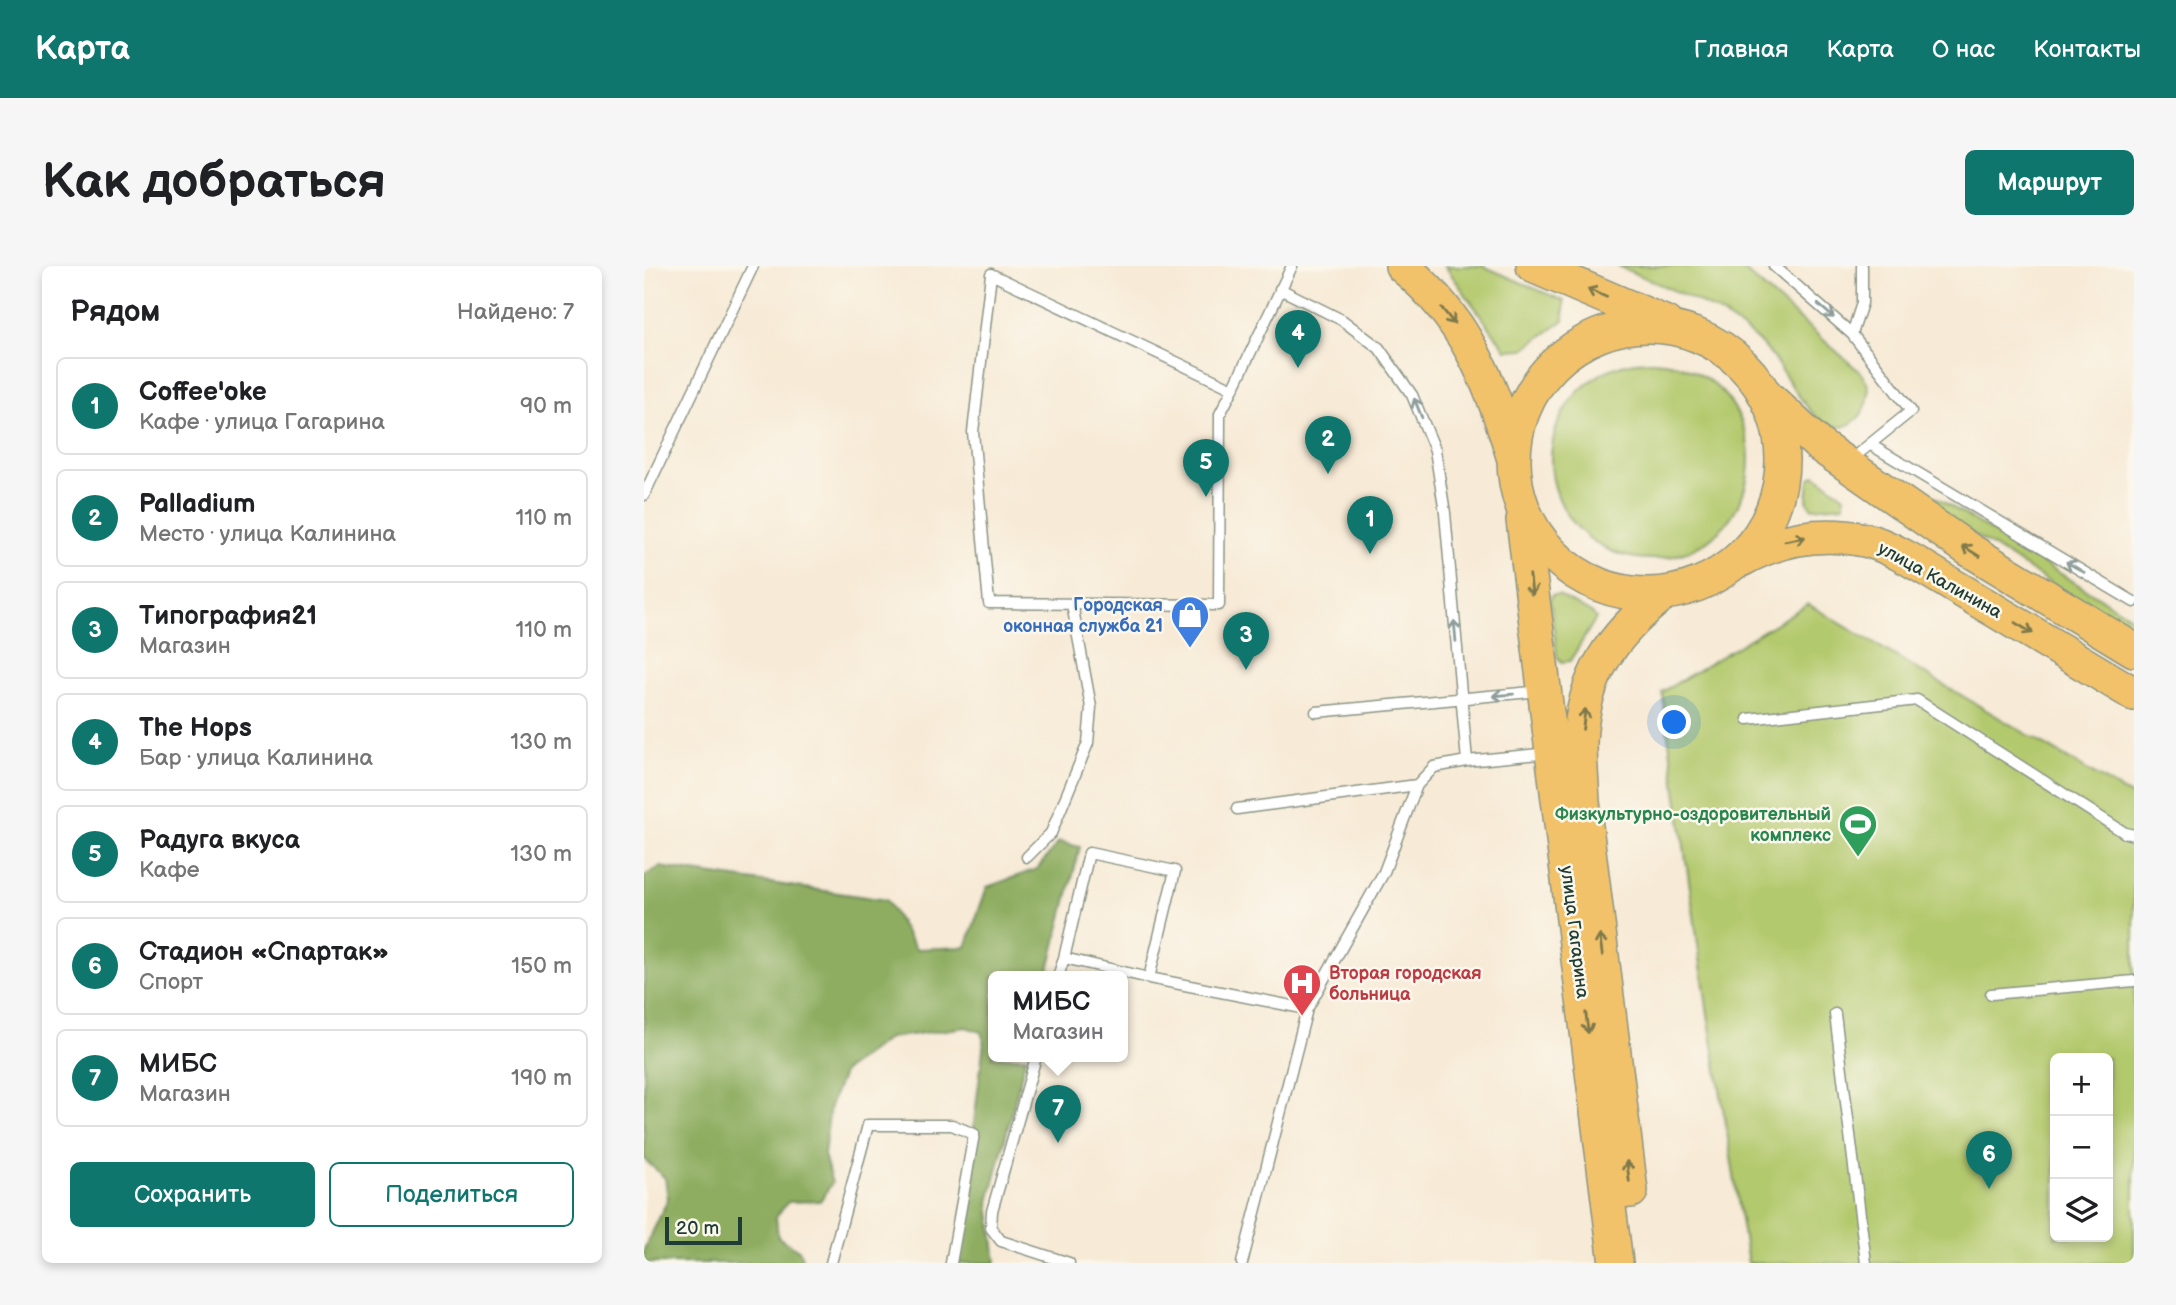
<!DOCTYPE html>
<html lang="ru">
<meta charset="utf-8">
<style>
body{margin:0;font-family:"Balsamiq Sans",sans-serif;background:#f6f6f6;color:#202124}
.controls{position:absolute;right:21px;bottom:21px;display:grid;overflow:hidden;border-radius:10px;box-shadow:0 4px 10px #0003}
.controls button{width:63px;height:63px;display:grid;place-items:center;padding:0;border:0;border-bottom:2px solid #e0e0e0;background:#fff;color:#202124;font:35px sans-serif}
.scale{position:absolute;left:21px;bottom:18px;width:77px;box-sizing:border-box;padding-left:7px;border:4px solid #1f3d34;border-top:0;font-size:19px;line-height:24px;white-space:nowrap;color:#1f3d34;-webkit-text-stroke:5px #fbf7ec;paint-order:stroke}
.you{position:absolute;left:1031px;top:457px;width:24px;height:24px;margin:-18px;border:5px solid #fff;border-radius:50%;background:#1a73e8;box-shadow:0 0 0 10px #1a73e833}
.badge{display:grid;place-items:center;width:46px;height:46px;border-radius:50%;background:#0f766e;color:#fff;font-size:23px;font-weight:700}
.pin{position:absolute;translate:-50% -58px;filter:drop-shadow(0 2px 4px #0008)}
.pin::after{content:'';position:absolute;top:37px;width:24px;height:21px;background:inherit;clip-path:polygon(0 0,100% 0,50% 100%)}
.popup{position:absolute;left:344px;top:705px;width:140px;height:91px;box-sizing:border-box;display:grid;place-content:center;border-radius:10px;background:#fff;filter:drop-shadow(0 2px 5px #0005);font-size:23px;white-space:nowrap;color:#757577}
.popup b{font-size:26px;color:#202124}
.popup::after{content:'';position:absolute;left:50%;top:100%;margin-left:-14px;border:14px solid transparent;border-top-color:#fff}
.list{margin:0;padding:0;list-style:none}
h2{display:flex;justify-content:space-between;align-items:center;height:91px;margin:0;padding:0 28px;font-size:30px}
h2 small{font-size:23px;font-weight:400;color:#757577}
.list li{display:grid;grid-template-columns:46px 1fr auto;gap:21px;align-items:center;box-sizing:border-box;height:98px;margin:0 14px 14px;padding:0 14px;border:2px solid #e0e0e0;border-radius:10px}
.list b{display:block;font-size:26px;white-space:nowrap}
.list p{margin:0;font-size:23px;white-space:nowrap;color:#757577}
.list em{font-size:23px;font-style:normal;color:#757577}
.actions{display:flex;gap:14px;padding:21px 28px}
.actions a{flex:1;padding:16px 0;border:2px solid #0f766e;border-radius:10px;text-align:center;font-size:24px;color:#0f766e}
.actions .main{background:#0f766e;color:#fff}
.icon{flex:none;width:38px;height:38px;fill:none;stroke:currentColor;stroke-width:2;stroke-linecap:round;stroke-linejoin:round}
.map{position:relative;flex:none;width:1490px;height:997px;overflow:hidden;border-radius:10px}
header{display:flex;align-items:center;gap:42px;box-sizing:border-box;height:98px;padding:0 35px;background:#0f766e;color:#fff}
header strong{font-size:33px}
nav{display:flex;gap:38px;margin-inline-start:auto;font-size:24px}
.intro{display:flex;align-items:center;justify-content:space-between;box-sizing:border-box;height:168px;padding:0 42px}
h1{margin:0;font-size:49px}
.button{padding:18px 32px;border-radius:10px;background:#0f766e;color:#fff;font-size:24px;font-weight:700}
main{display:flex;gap:42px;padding:0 42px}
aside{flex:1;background:#fff;border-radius:10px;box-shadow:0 4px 10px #0003}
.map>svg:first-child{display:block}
.green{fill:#b3c96d;stroke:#698350;stroke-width:2;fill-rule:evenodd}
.forest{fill:#8ead60;stroke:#56754a;stroke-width:2}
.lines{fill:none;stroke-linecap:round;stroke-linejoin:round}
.service-casing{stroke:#8b9485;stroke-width:13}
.primary-casing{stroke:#8b9485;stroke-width:36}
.service{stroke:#fff;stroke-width:10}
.primary{stroke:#f2c26a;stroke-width:33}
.oneway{stroke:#7e794c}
.oneway2{stroke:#8f9e9a}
.labels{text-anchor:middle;stroke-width:5;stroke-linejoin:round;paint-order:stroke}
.street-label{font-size:18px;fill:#1f3d34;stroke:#fbf7ec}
.shop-label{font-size:18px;font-weight:bold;fill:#366cbe;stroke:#fbf7ec;text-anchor:end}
.leisure-label{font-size:18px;font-weight:bold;fill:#27864d;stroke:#fbf7ec;text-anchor:end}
.health-label{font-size:18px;font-weight:bold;fill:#be3a42;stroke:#fbf7ec;text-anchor:start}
</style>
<header>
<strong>Карта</strong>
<nav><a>Главная</a><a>Карта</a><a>О нас</a><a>Контакты</a></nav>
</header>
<div class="intro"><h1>Как добраться</h1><a class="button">Маршрут</a></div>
<main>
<aside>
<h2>Рядом<small>Найдено: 7</small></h2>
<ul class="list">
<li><span class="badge">1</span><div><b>Coffee'oke</b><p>Кафе · улица Гагарина</p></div><em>90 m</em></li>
<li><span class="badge">2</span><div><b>Palladium</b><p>Место · улица Калинина</p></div><em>110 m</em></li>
<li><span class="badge">3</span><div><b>Типография21</b><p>Магазин</p></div><em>110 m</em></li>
<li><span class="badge">4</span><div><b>The Hops</b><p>Бар · улица Калинина</p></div><em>130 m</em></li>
<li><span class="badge">5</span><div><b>Радуга вкуса</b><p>Кафе</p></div><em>130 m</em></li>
<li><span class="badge">6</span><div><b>Стадион «Спартак»</b><p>Спорт</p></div><em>150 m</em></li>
<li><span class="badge">7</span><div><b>МИБС</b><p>Магазин</p></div><em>190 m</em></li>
</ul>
<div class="actions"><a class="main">Сохранить</a><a>Поделиться</a></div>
</aside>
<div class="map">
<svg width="1490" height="997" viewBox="0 0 1490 997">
<rect width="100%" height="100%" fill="#fbf7ec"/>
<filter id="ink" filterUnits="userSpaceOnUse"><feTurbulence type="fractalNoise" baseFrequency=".0143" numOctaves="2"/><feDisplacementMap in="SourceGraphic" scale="14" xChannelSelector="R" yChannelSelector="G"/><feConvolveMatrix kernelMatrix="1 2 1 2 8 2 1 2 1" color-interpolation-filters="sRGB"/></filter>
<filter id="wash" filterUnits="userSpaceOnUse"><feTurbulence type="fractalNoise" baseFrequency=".00686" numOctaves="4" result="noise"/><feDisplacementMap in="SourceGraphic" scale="28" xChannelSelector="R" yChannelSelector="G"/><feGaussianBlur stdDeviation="1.57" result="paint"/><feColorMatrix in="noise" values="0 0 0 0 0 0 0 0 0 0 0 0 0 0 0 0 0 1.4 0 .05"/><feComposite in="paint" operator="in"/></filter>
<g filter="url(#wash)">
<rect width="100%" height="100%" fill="#f7ead6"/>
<path class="green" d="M 801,0 L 839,0 L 920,35 L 920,54 L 880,83 L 862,84 Z
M 974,0 L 1095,0 L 1216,106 C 1219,110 1222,114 1224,119 C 1229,142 1207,170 1183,158 C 1158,145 1141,104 1122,83 C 1084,42 1023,23 974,0 Z
M907 194a99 99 0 1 1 198 0a99 99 0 1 1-198 0Z
M 1171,209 L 1200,230 L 1200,239 L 1168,242 L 1163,235 L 1165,213 Z
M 1260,217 L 1269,217 L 1490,353 L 1490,370 L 1258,223 Z
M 908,329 L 915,329 L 949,348 L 952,352 L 926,395 L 918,396 L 913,391 L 906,334 Z
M 1164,338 L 1490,532 L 1490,997 L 1104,997 L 1064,748 L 1018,426 ZM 1411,792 L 1464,792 L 1464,971 L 1411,971 Z"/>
<path class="forest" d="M 415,576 L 436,581 L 403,711 L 349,711 L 349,791 L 382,791 L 345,936 L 352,997 L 313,997 L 340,775 L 337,766 L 322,761 L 245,772 L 200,805 L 186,840 L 180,889 L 188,917 L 176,935 L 144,936 L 132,951 L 134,971 L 156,985 L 159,997 L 0,997 L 0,984 L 24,933 L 21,912 L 0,893 L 0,610 L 16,601 L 242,634 L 272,683 L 322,681 L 343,621 L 393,603 Z"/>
</g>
<g filter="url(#ink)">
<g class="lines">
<g class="service-casing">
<path id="service" d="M 1130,0 L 1208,68 L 1267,145 L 1205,195
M 636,23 L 698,54 L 735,82 L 768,129 L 791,184 L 801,247 L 823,495
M 1208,68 L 1218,37 L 1218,0
M 589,123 L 576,148 L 575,339 L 345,337 L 329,166 L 347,8 L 589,123 L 648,0
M 1227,179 L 1490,336
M 0,229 L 109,0
M 672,446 L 897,425
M 1104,453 L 1273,434 L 1481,567 L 1490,569
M 593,543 L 773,519
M 383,591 L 407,567 L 444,477 L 447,441 L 428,338
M 420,692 L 445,587 L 531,605 L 505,712
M 414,711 L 420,692 L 505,712 L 663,743
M 1347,728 L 1490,715
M 1191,748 L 1222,997
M 392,791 L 348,945 L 347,962 L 357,975 L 425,997
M 187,997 L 224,859 L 308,859 L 330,868 L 307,997
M 598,997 L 663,743 L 740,606 L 773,519 L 790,501 L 823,495 L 905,487"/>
</g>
<g class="primary-casing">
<path id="primary" d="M 758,0 C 820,50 847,116 869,190
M 889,0 L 1022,57
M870 194a134 134 0 1 1 268 0a134 134 0 1 1-268 0Z
M 1127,134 L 1175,179 L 1324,283 L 1490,384
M 879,254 L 972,997
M 1097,294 C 1136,272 1177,265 1221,274 C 1247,279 1291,309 1315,323 C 1374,358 1432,393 1490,428
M 987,925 L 939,536 C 938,517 936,496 936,476 C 939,409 968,370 1018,329"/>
</g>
<use href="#service" class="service"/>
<use href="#primary" class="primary"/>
</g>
<defs><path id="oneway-shaft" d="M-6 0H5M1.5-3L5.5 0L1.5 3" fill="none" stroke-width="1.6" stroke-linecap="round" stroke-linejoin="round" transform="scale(1.75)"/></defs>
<g class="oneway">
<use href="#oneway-shaft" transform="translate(953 27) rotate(-156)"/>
<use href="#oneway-shaft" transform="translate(804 50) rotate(52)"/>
<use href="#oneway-shaft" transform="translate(1151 273) rotate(-10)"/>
<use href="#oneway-shaft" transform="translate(1327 285) rotate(-148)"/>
<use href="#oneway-shaft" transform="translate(887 319) rotate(83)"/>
<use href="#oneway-shaft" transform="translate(1380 362) rotate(31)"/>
<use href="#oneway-shaft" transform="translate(940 453) rotate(-82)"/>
<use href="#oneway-shaft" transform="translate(957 679) rotate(-97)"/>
<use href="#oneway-shaft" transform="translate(943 757) rotate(83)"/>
<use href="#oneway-shaft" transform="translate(984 905) rotate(-97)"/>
</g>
<g class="oneway2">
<use href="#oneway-shaft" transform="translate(1182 45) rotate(41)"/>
<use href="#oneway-shaft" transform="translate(774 142) rotate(-112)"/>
<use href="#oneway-shaft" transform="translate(1431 301) rotate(-149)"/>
<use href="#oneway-shaft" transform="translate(811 365) rotate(-95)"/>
<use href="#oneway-shaft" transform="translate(859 429) rotate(175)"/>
</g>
</g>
<defs>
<g id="shop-pin" transform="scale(2.0125)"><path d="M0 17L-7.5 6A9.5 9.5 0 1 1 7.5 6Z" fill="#3f7fe0" stroke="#fbf7ec"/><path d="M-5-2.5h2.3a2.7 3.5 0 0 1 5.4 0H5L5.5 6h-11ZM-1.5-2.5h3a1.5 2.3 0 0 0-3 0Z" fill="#fff"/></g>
<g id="stadium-pin" transform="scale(2.0125)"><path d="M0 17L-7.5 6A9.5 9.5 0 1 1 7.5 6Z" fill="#2e9e5b" stroke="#fbf7ec"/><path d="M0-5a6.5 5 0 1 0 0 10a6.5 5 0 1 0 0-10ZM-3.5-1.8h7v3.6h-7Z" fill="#fff"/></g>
<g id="hospital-pin" transform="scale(2.0125)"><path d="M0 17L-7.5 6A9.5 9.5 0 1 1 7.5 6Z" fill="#e0444e" stroke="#fbf7ec"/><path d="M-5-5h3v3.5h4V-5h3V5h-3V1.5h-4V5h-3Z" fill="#fff"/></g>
</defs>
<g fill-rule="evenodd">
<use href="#shop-pin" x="546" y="349"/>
<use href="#stadium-pin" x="1214" y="558"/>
<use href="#hospital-pin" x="658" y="717"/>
</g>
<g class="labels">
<g class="street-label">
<text transform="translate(1296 314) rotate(29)" y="6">улица Калинина</text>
<text transform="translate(931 666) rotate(83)" y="6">улица Гагарина</text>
</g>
<g class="shop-label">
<text x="519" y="345">Городская<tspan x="519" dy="21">оконная служба 21</tspan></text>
</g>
<g class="leisure-label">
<text x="1187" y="554">Физкультурно-оздоровительный<tspan x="1187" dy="21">комплекс</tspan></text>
</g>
<g class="health-label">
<text x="685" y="713">Вторая городская<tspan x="685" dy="21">больница</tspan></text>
</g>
</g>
</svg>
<div class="controls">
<button>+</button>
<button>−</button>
<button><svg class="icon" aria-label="layers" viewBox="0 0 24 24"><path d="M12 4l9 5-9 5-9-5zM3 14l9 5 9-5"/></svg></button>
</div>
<div class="scale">20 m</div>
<div class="you"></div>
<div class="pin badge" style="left:726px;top:288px">1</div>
<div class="pin badge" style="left:684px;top:208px">2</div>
<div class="pin badge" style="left:602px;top:404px">3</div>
<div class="pin badge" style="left:654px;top:102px">4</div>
<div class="pin badge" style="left:562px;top:231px">5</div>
<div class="pin badge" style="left:1345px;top:923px">6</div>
<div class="pin badge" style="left:414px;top:877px">7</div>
<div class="popup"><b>МИБС</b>Магазин</div>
</div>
</main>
